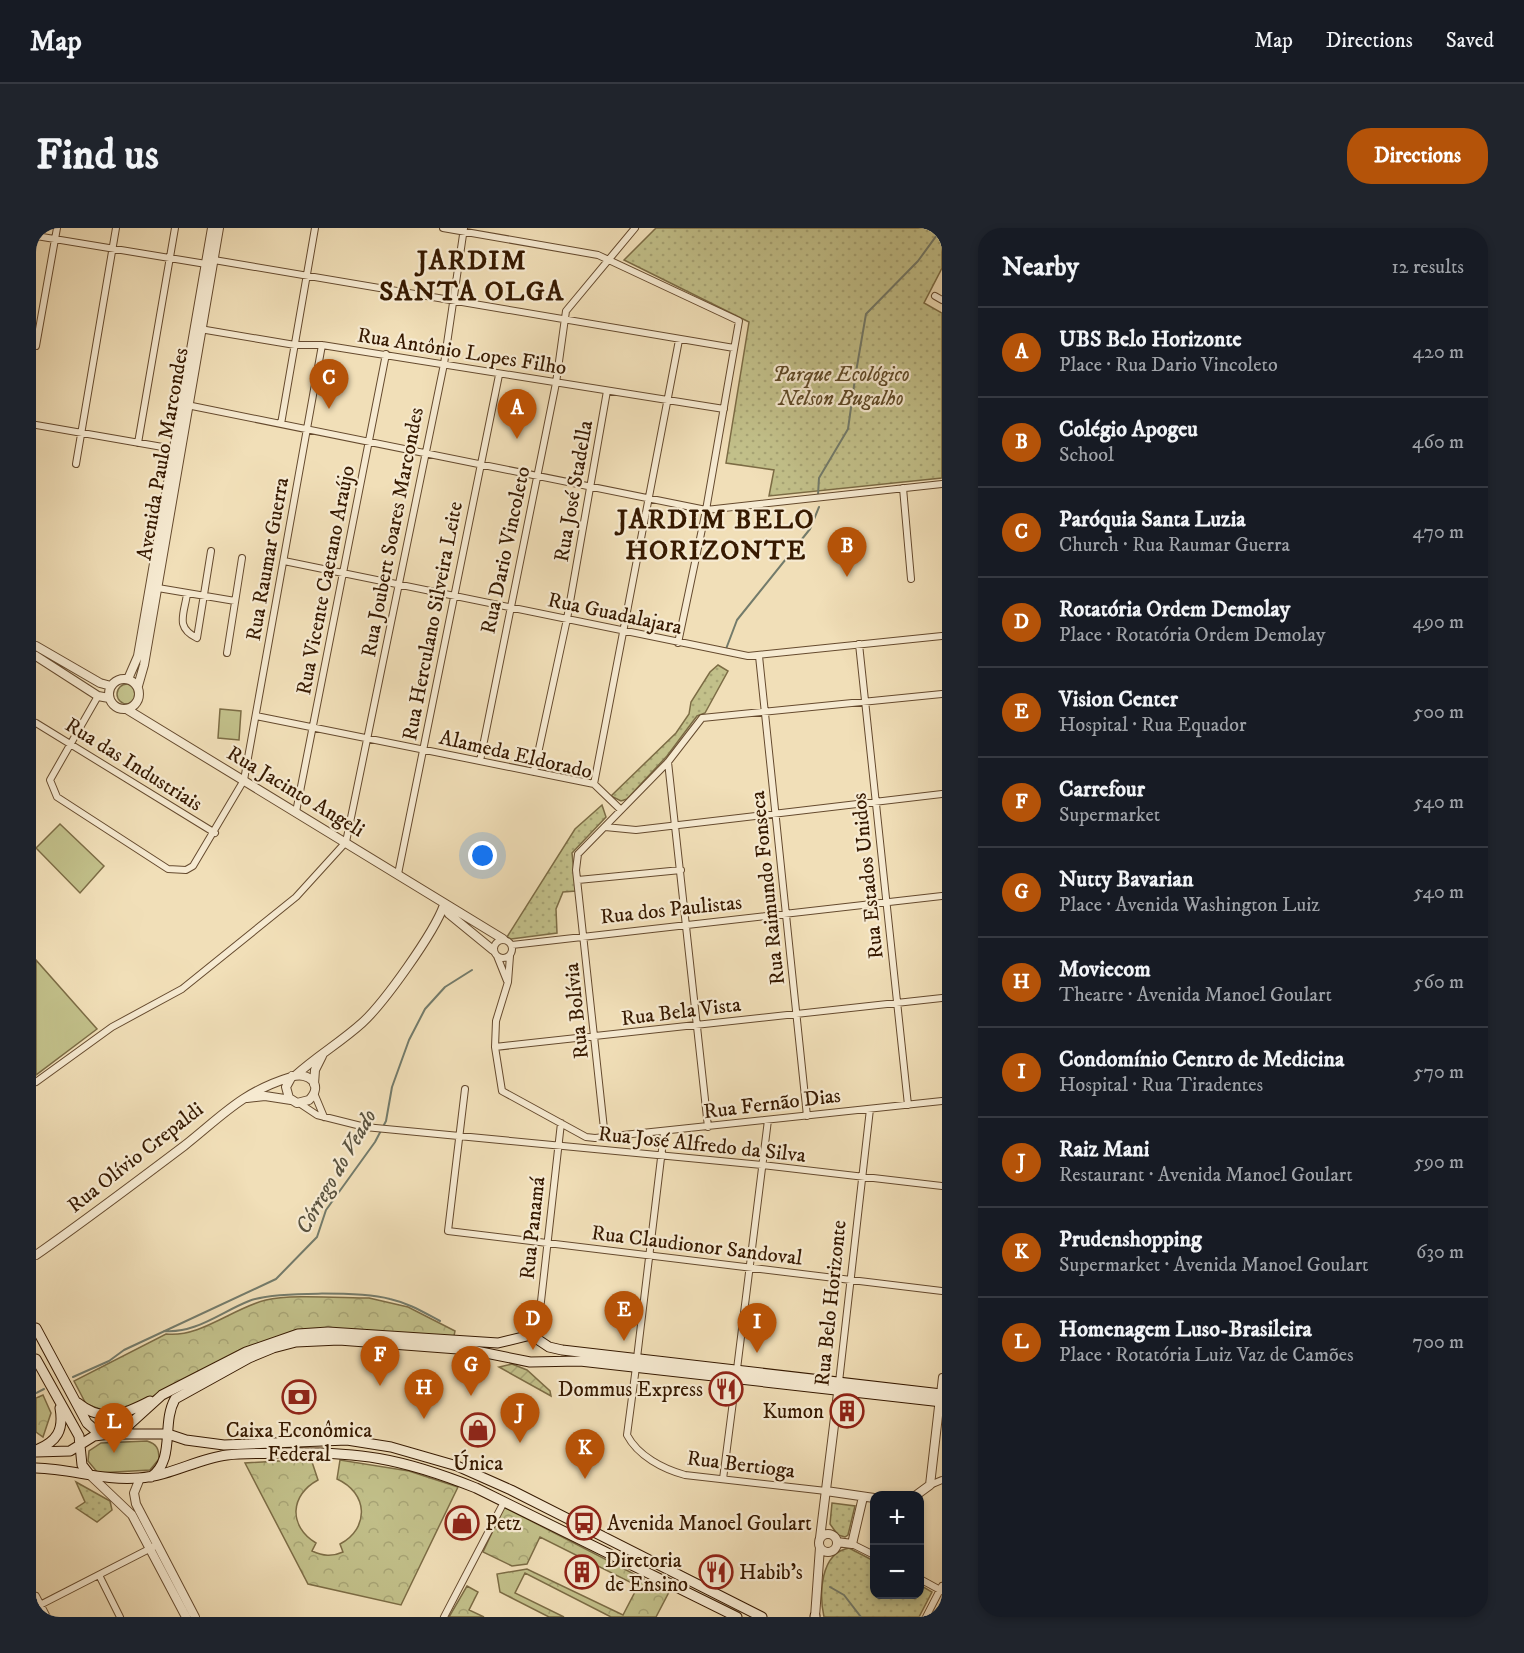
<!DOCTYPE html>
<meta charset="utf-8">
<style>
body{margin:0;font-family:"IM FELL DW Pica",serif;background:#20242c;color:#f1f3f6}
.controls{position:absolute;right:18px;bottom:18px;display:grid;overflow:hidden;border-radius:12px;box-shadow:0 3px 9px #0003}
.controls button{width:54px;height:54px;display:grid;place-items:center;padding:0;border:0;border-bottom:2px solid #363941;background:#171b24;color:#f1f3f6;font:30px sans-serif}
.you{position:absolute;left:447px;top:628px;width:21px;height:21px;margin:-15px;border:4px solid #fff;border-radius:50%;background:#1a73e8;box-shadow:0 0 0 9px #1a73e833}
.badge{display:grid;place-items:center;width:39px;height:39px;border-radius:50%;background:#b45309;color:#fff;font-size:20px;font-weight:700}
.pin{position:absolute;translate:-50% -50px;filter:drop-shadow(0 2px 3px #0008)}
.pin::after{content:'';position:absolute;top:32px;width:21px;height:18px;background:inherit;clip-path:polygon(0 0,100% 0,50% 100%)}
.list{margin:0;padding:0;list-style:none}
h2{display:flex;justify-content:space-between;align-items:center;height:78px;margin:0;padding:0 24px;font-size:26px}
h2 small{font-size:20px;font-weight:400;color:#9ea1a6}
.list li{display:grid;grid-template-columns:39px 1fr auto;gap:18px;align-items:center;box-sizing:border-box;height:90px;padding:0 24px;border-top:2px solid #363941}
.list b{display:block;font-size:22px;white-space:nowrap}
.list p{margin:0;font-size:20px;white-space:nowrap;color:#9ea1a6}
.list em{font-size:20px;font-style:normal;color:#9ea1a6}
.map{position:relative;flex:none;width:906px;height:1389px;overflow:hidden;border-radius:24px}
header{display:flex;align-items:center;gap:36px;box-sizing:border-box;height:84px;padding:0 30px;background:#171b24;border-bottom:2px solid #363941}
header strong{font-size:28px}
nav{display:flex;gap:33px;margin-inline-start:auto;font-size:21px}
.intro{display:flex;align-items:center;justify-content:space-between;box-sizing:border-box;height:144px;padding:0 36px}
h1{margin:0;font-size:42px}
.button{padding:15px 27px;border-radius:24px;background:#b45309;color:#fff;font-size:21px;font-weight:700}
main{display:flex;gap:36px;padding:0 36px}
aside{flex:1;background:#171b24;border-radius:24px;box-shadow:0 3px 9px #0003}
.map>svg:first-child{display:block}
.grass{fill:#c2c08a;stroke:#7c6c45;stroke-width:1.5}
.forest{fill:url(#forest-crowns);stroke:#7c6c45;stroke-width:1.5}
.park{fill:url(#park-dots);stroke:#7c6c45;stroke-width:1.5}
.garden{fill:url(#garden-furrows);stroke:#7c6c45;stroke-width:1.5}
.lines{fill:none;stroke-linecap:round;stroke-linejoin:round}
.stream{stroke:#737b6b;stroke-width:2}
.minor-casing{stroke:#654a2e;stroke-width:8}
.tertiary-casing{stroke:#654a2e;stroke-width:10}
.secondary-casing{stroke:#361900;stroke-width:11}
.minor{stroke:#f6ead1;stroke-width:6}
.tertiary{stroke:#f6ead1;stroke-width:8}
.secondary{stroke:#f6ead1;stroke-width:9}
.labels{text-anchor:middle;stroke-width:4.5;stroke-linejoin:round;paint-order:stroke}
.street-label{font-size:21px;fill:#361900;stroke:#f6ead1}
.park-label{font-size:21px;font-style:italic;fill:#604b29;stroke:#f6ead1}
.poi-label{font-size:21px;fill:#361900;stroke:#f6ead1;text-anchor:start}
.water-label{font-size:22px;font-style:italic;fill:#59523f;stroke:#f6ead1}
.district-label{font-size:27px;font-weight:bold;letter-spacing:1.5px;fill:#361900;stroke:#f6ead1}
</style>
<header>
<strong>Map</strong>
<nav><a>Map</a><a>Directions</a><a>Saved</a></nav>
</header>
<div class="intro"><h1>Find us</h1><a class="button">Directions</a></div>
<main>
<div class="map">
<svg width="906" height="1389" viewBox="0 0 906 1389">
<defs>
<pattern id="forest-crowns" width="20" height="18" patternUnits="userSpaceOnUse" patternTransform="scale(1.5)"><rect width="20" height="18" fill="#c2c08a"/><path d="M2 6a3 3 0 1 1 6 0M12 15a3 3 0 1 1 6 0" fill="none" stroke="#a7a475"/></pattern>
<pattern id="park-dots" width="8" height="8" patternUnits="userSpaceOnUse" patternTransform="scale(1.5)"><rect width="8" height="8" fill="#c2c08a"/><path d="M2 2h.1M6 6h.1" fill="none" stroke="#a7a475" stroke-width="1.8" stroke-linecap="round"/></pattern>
<pattern id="garden-furrows" width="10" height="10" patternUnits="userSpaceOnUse" patternTransform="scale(1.5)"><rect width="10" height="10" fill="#c2c08a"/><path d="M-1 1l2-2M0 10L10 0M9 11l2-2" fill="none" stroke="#a7a475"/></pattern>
</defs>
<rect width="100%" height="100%" fill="#f1dfb8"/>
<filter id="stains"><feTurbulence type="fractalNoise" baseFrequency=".00333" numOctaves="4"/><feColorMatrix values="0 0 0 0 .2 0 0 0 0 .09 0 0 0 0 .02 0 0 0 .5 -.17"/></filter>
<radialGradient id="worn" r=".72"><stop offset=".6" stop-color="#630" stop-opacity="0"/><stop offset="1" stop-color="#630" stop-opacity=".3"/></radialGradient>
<path class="grass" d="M81 466a10 10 0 1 1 20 0a10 10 0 1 1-20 0Z
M 184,481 L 205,483 L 203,512 L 182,510 Z
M 24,596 L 68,638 L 44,665 L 0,620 Z
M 0,732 L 61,801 L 0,847 Z
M 111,1213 C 121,1216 123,1221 123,1231 L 114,1242 L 62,1245 L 52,1233 L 53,1223 L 65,1215 Z"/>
<path class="forest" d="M 333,1070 L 372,1079 L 419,1103 L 418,1108 L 261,1102 L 210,1120 L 87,1184 L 72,1184 L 50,1176 L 38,1153 L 130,1106 C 164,1110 197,1080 230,1072 C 253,1066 307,1070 333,1070 Z
M 7,1167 L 15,1185 L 7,1209 L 0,1204 L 0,1170 Z
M 275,1231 L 282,1252 C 254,1267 252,1298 280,1315 L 276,1323 C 287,1328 296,1329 307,1324 L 304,1316 C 334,1300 332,1265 301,1251 L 304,1232 L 373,1243 L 422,1259 L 365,1377 L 272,1356 L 209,1235 Z
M 468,1279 L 633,1364 L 620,1389 L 575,1389 L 489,1345 L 479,1365 L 528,1389 L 513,1389 L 464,1364 L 461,1346 L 491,1341 L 587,1387 L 602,1358 L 504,1309 L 491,1336 L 476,1338 L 447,1324 Z
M 431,1358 L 442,1364 L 433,1382 L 448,1389 L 413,1389 Z"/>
<path class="park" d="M 620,0 L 906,0 L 906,40 L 888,75 L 906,85 L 906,250 L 733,268 L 738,242 L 690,235 L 713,94 L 588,32 Z
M 682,437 L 692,443 L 669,485 L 661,488 L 631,528 L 591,571 L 585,573 L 575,568 L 640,505 L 653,486 L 655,474 L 674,444 Z
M 566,577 L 570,589 L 536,625 L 540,663 L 527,664 L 520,681 L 521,705 L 475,711 L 471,709 L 539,601 Z
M 40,1254 L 74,1273 L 76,1282 L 61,1294 L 40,1280 L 49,1274 Z
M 796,1275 L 819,1278 L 812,1307 L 809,1309 L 802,1307 L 794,1296 Z
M 813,1320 L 838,1333 L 838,1366 L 884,1366 L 884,1357 L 896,1364 L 883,1389 L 788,1389 C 783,1366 784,1325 813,1320 Z"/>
<path class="garden" d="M 476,1136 L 491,1142 L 514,1163 L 515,1168 L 463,1139 Z"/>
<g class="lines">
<path class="stream" d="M 820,144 L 830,86 L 882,33 L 906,0
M 782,267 L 783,250 L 812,201 L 819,151
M 690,421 L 701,392 L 774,301 L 783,279
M 128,1103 C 159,1106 185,1084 213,1073 C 238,1063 326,1064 354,1071 C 372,1075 387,1084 404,1093
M 37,1149 L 73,1133 L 88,1122 L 240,1051 L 281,1009 L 290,982 L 339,914 L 350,893 L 356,859 L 373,812 L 389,781 L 409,759 L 436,742
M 0,1165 L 8,1161
M 794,1359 L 808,1367 L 825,1389"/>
<g class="minor-casing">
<path id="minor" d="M 407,0 L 562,27 L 703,93 L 670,282 L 642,415
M 0,8 L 170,36 L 178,32 L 698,120
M 899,68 L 906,72
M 164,101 L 259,117 L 286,117 L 688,181
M 0,118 L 21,0
M 151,177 L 670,282 L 906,256
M 245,196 L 279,0
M 0,197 L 138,221
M 102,215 L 139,0
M 40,236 L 80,0
M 867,260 L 875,351
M 248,333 L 712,428 L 906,408
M 122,360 L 199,373
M 151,366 C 148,387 139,399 161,410 L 175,323
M 823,416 L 872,877
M 191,425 L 206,330
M 723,428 L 771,888
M 62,468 L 14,552 L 21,569 L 132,641 L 150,642 L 157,638 L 208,552 L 286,117
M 220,488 L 558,556 L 585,582
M 0,495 L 179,605
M 444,533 L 520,155 L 530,83 L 599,0
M 632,534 L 672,899
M 498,544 L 531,391 L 571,163
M 558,556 L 643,112
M 260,584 L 350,126
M 569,599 L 600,602 L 906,566
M 362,646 L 463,147
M 542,652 L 645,642
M458 721a9 9 0 1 1 18 0a9 9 0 1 1-18 0Z
M 476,717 L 906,668
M 461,728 L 471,753
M 474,728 L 472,754 L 460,793 L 459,819 L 466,863 L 550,909 L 559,910 L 906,873
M 459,819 L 906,770
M 0,854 L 76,799 L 146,761 L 260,669 L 310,614 L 408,136 L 428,0
M 429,861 L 412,1003 L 906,1063
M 278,865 L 288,889
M 263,875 L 281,887 L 329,899 L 726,937 L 906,958
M 569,910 L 540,642 L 542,626 L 632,534 L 666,490 L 906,466
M 501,1109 L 525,895
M 601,1130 L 628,905
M 600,1139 L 591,1207 C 602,1228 627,1241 649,1247 L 790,1263
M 701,1141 L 732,892
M 803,1154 L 834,881
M 904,1166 L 906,1149
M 687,1251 L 700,1150
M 894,1257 L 906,1252
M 816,1316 L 838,1327
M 63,1347 L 84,1389
M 884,1351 L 906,1363
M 0,1368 L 11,1389
M 0,1379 L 121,1317
M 408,1389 L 468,1274
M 890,1389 L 906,1358"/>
</g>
<g class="tertiary-casing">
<path id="tertiary" d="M 0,418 L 64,455 L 75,458
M 0,428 L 62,468 L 73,470
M73 466a15 15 0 1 1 30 0a15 15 0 1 1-30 0Z
M 92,451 L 102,428 L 176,0
M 102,458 L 108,437 L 183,0
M 92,482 L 467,711
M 408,678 L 413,686 L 457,722
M 260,847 C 281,828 305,814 326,795 C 348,775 398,705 408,677
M 278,856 L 279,842 L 286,828
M 211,870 L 229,868 L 255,872
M 0,1027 C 50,992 99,955 148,918 C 186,888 206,864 255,849 C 273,843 288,857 273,872 L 261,875 L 253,870 L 250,859 L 256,848
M 54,1247 L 96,1287 L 150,1389
M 104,1250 L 98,1265 L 100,1276 L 159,1389
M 790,1263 L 838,1270
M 879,1268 L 894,1257 L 904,1170
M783 1315a9 9 0 1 1 18 0a9 9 0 1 1-18 0Z
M 784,1310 L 803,1157
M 801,1314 L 816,1316 L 827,1269
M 779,1389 L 784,1319"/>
</g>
<g class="secondary-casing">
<path id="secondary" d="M 0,1100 L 51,1195 L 59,1202 L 69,1204
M 0,1131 L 43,1208 L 46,1237 L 53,1246
M 42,1175 C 67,1196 89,1186 114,1173
M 83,1206 L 126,1167 L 210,1124 L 262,1106 L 292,1104 L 462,1115 L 495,1107 L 513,1119 L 526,1122 L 906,1166
M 0,1222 C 21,1214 28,1202 24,1180
M 0,1224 L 34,1223 L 58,1208 L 74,1206 L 132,1206 L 150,1212 L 188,1217 L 311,1212 L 355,1219 L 421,1238 L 475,1262 L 726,1389
M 0,1240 C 36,1241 68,1253 103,1250 C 134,1248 161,1231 191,1227 C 207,1225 225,1226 241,1225 C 322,1223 365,1230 440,1260 L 701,1389
M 115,1249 C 140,1231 125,1196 139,1171 L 213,1130 L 237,1120 L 260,1114 L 303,1112 L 435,1122 L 494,1134 L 544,1133 L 906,1174
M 779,1389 L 779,1388"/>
</g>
<use href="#minor" class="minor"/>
<use href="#tertiary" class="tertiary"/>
<use href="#secondary" class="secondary"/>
</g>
<defs>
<g id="restaurant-ring" transform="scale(1.725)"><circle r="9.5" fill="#f6ead1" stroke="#8f2418" stroke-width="1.5"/><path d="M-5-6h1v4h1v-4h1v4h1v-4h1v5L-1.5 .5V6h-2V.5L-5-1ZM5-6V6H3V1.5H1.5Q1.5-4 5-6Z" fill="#8f2418"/></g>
<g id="bank-ring" transform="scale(1.725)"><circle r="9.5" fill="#f6ead1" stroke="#8f2418" stroke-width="1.5"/><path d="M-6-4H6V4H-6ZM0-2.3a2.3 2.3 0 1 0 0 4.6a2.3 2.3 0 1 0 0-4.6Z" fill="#8f2418"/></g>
<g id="building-ring" transform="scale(1.725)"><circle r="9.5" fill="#f6ead1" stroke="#8f2418" stroke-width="1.5"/><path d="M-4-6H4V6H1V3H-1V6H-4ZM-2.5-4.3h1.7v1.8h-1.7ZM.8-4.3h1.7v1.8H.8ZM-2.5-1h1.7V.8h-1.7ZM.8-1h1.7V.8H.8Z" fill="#8f2418"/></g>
<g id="shop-ring" transform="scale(1.725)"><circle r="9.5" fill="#f6ead1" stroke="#8f2418" stroke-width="1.5"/><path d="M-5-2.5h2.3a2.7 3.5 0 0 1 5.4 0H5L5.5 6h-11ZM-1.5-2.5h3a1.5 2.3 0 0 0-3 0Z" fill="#8f2418"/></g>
<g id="bus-ring" transform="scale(1.725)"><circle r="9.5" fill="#f6ead1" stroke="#8f2418" stroke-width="1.5"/><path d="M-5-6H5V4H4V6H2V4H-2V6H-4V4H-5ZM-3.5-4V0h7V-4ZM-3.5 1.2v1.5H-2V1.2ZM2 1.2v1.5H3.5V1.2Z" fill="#8f2418"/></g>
</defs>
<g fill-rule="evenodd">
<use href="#restaurant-ring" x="690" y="1161"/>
<use href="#bank-ring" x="263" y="1169"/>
<use href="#building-ring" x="811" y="1183"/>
<use href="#shop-ring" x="442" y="1202"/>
<use href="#shop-ring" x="426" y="1295"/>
<use href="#bus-ring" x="548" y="1295"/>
<use href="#building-ring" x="546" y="1344"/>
<use href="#restaurant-ring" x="680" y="1344"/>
</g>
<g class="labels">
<g class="street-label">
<text transform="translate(426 123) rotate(9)" y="7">Rua Antônio Lopes Filho</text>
<text transform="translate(126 226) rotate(-80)" y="7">Avenida Paulo Marcondes</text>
<text transform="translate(537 263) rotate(-80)" y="7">Rua José Stadella</text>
<text transform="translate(356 304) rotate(-79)" y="7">Rua Joubert Soares Marcondes</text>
<text transform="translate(469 322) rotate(-78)" y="7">Rua Dario Vincoleto</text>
<text transform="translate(231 331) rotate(-80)" y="7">Rua Raumar Guerra</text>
<text transform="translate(289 352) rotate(-79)" y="7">Rua Vicente Caetano Araújo</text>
<text transform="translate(579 385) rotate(12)" y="7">Rua Guadalajara</text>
<text transform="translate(396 393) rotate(-79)" y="7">Rua Herculano Silveira Leite</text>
<text transform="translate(480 526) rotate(13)" y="7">Alameda Eldorado</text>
<text transform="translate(98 536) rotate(32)" y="7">Rua das Industriais</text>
<text transform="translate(260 563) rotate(31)" y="7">Rua Jacinto Angeli</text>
<text transform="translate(831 648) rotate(-96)" y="7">Rua Estados Unidos</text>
<text transform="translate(731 660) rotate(-96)" y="7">Rua Raimundo Fonseca</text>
<text transform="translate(635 681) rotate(-6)" y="7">Rua dos Paulistas</text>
<text transform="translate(540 783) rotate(-96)" y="7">Rua Bolívia</text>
<text transform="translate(645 783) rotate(-7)" y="7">Rua Bela Vista</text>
<text transform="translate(736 875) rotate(-7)" y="7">Rua Fernão Dias</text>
<text transform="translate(666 916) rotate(6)" y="7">Rua José Alfredo da Silva</text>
<text transform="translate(99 929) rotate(-38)" y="7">Rua Olívio Crepaldi</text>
<text transform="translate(496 1000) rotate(-84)" y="7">Rua Panamá</text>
<text transform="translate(661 1017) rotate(7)" y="7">Rua Claudionor Sandoval</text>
<text transform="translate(794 1075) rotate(-84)" y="7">Rua Belo Horizonte</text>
<text transform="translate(705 1236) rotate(7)" y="7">Rua Bertioga</text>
</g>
<g class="park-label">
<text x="805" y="153">Parque Ecológico<tspan x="805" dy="24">Nelson Bugalho</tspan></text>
</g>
<g class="poi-label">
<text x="667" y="1168" text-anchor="end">Dommus Express</text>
<text x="788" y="1190" text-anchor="end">Kumon</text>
<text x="263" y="1209" text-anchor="middle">Caixa Econômica<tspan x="263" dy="24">Federal</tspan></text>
<text x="442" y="1242" text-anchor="middle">Única</text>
<text x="449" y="1302">Petz</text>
<text x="571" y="1302">Avenida Manoel Goulart</text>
<text x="569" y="1339">Diretoria<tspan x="569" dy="24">de Ensino</tspan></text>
<text x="703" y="1351">Habib's</text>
</g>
<g class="water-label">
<text transform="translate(299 943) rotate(-60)" y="8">Córrego do Veado</text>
</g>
<g class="district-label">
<text x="436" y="41">JARDIM<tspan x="436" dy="31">SANTA OLGA</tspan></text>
<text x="680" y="300">JARDIM BELO<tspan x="680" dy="31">HORIZONTE</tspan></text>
</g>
</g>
<rect width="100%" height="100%" filter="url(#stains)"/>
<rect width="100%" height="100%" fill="url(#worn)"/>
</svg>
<div class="controls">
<button>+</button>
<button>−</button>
</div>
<div class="you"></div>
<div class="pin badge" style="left:481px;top:211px">A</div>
<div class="pin badge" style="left:811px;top:349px">B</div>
<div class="pin badge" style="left:293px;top:181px">C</div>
<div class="pin badge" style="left:497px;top:1122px">D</div>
<div class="pin badge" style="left:588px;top:1113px">E</div>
<div class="pin badge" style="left:344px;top:1158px">F</div>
<div class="pin badge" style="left:435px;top:1168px">G</div>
<div class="pin badge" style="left:388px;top:1191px">H</div>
<div class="pin badge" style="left:721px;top:1125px">I</div>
<div class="pin badge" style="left:484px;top:1215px">J</div>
<div class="pin badge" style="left:549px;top:1251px">K</div>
<div class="pin badge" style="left:78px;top:1225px">L</div>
</div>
<aside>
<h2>Nearby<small>12 results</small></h2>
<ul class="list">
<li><span class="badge">A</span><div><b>UBS Belo Horizonte</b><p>Place · Rua Dario Vincoleto</p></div><em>420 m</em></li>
<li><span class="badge">B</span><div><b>Colégio Apogeu</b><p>School</p></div><em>460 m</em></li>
<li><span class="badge">C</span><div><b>Paróquia Santa Luzia</b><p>Church · Rua Raumar Guerra</p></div><em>470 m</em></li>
<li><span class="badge">D</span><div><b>Rotatória Ordem Demolay</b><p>Place · Rotatória Ordem Demolay</p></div><em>490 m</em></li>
<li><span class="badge">E</span><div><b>Vision Center</b><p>Hospital · Rua Equador</p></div><em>500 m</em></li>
<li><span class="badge">F</span><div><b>Carrefour</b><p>Supermarket</p></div><em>540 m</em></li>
<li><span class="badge">G</span><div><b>Nutty Bavarian</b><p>Place · Avenida Washington Luiz</p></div><em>540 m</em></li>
<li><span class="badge">H</span><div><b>Moviecom</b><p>Theatre · Avenida Manoel Goulart</p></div><em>560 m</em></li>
<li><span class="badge">I</span><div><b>Condomínio Centro de Medicina</b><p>Hospital · Rua Tiradentes</p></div><em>570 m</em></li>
<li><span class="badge">J</span><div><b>Raiz Mani</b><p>Restaurant · Avenida Manoel Goulart</p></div><em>590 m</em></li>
<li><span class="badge">K</span><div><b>Prudenshopping</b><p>Supermarket · Avenida Manoel Goulart</p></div><em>630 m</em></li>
<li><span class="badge">L</span><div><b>Homenagem Luso-Brasileira</b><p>Place · Rotatória Luiz Vaz de Camões</p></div><em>700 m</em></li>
</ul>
</aside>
</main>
